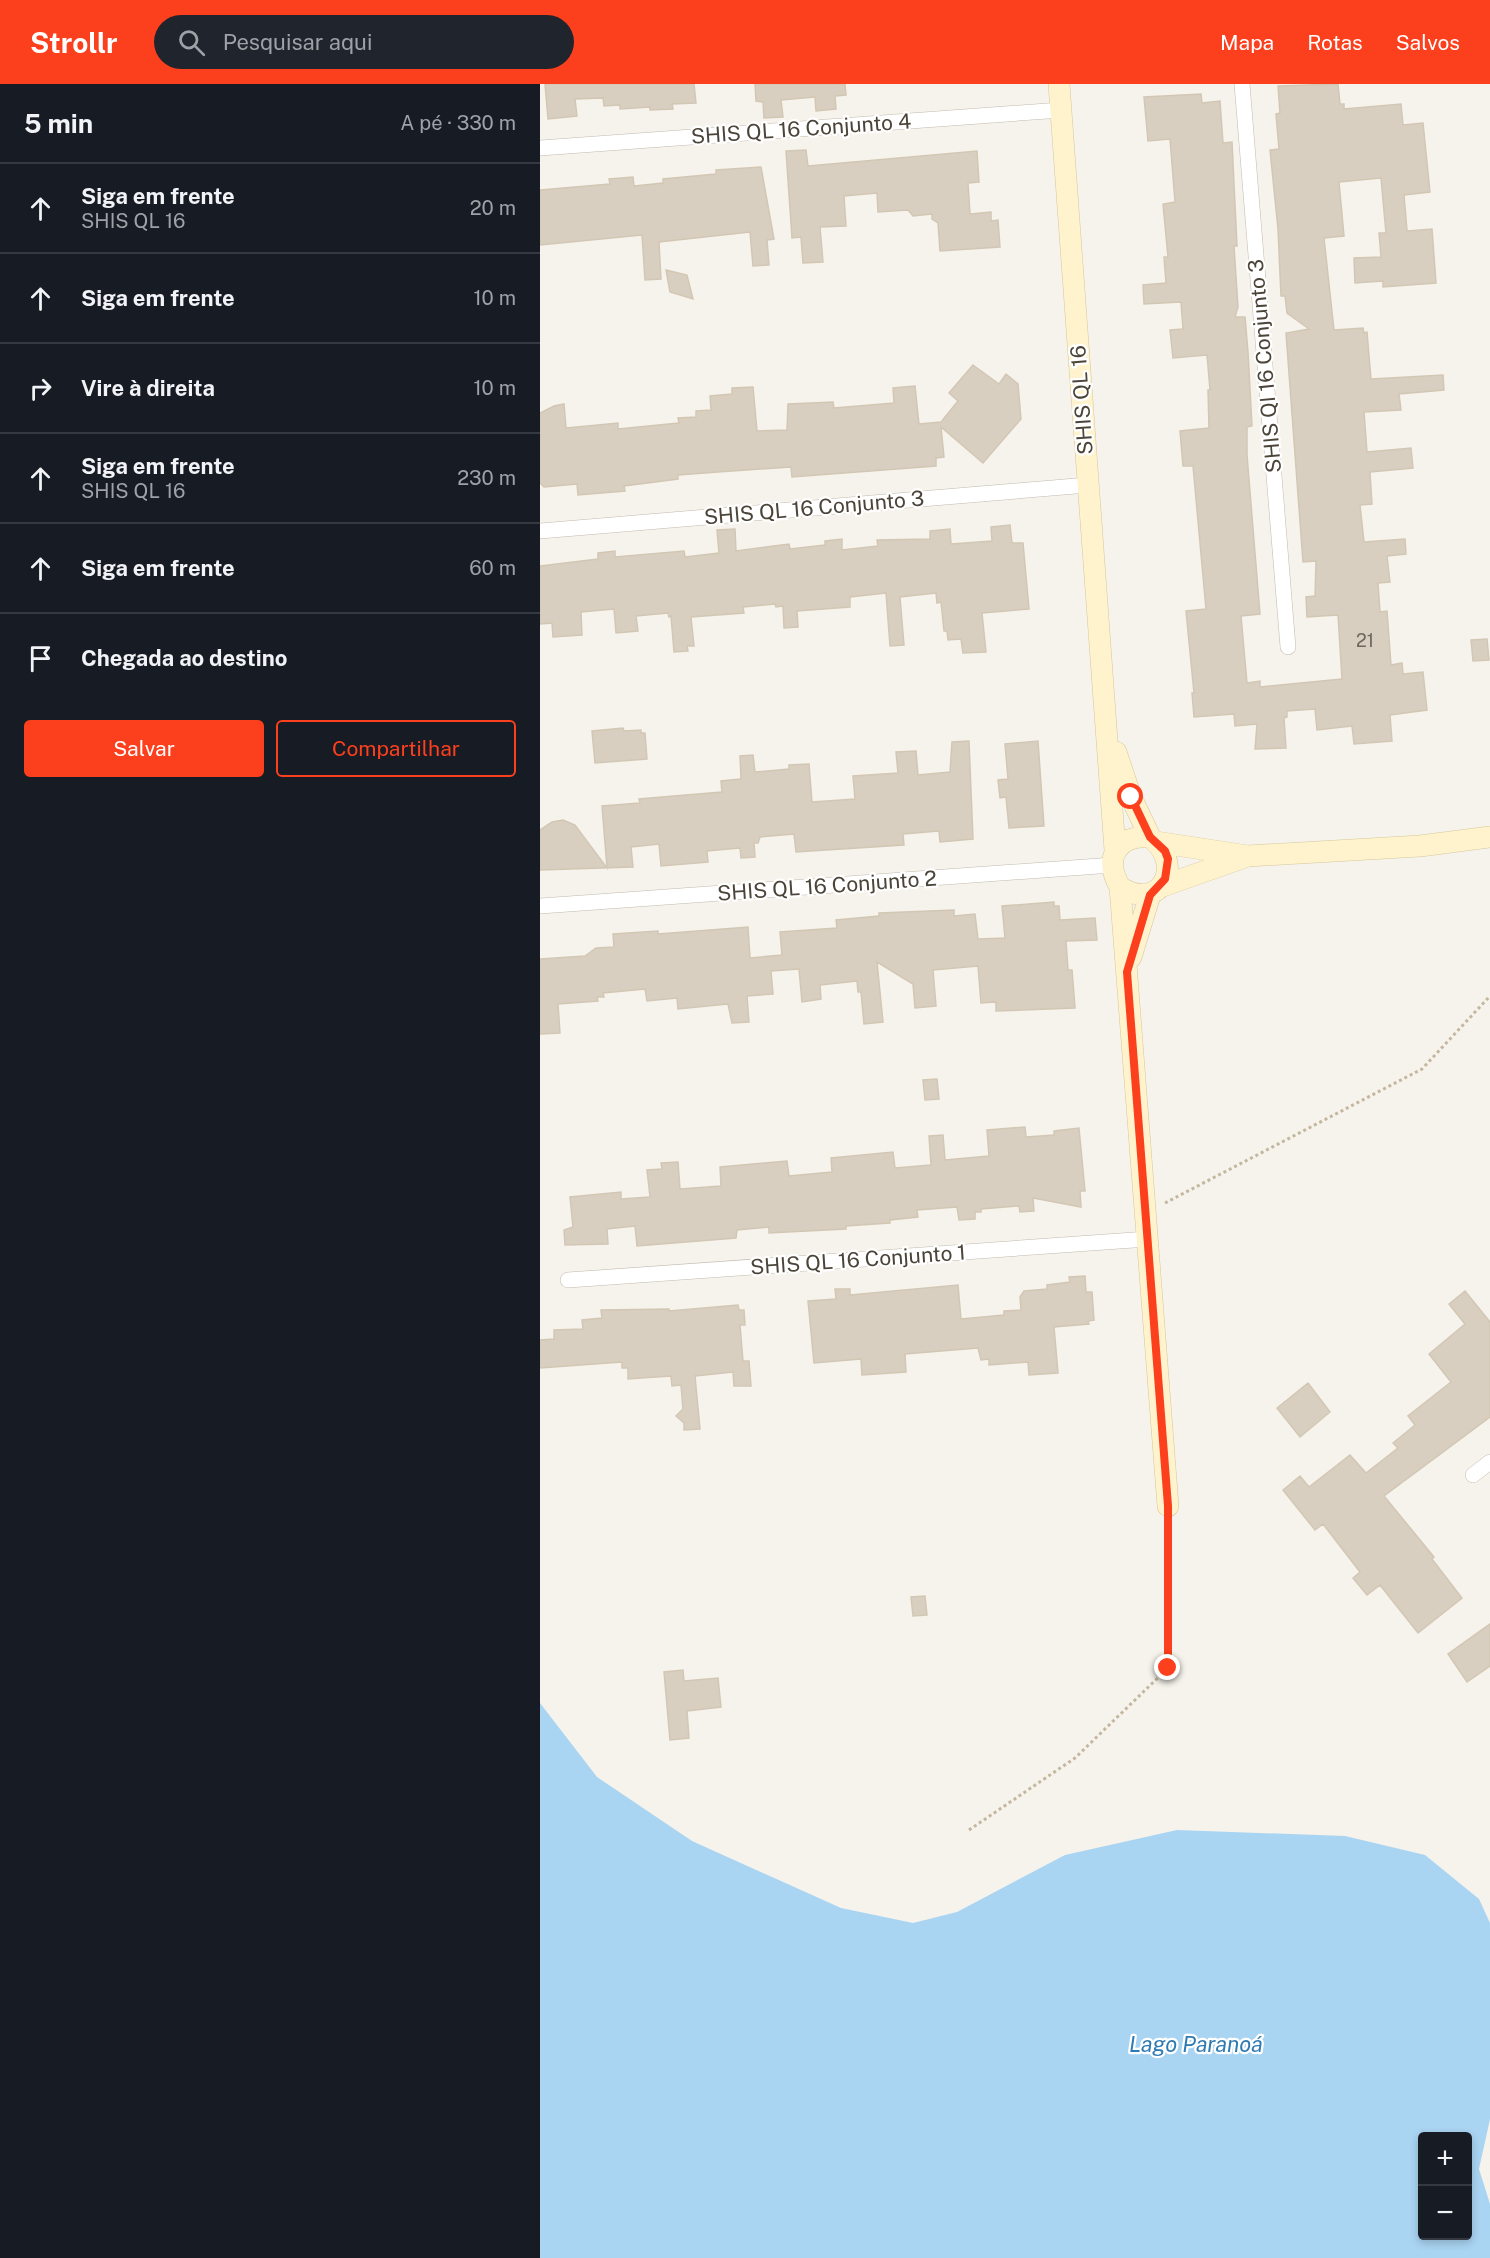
<!DOCTYPE html>
<html lang="pt">
<meta charset="utf-8">
<style>
body{margin:0;font-family:"Public Sans",sans-serif;background:#20242c;color:#f1f3f6}
.controls{position:absolute;right:18px;bottom:18px;display:grid;overflow:hidden;border-radius:6px;box-shadow:0 3px 9px #0003}
.controls button{width:54px;height:54px;display:grid;place-items:center;padding:0;border:0;border-bottom:2px solid #363941;background:#171b24;color:#f1f3f6;font:30px sans-serif}
.stop{position:absolute;width:18px;height:18px;margin:-14px;border:4px solid #fc3f1d;border-radius:50%;background:#fff}
.stop.end{background:#fc3f1d;border-color:#fff;box-shadow:0 2px 6px #0008}
.list{margin:0;padding:0;list-style:none}
h2{display:flex;justify-content:space-between;align-items:center;height:78px;margin:0;padding:0 24px;font-size:26px}
h2 small{font-size:20px;font-weight:400;color:#9ea1a6}
.list li{display:grid;grid-template-columns:39px 1fr auto;gap:18px;align-items:center;box-sizing:border-box;height:90px;padding:0 24px;border-top:2px solid #363941}
.list b{display:block;font-size:22px;white-space:nowrap}
.list p{margin:0;font-size:20px;white-space:nowrap;color:#9ea1a6}
.list em{font-size:20px;font-style:normal;color:#9ea1a6}
.actions{display:flex;gap:12px;padding:18px 24px}
.actions a{flex:1;padding:14px 0;border:2px solid #fc3f1d;border-radius:6px;text-align:center;font-size:21px;color:#fc3f1d}
.actions .main{background:#fc3f1d;color:#fff}
.icon{flex:none;width:33px;height:33px;fill:none;stroke:currentColor;stroke-width:2;stroke-linecap:round;stroke-linejoin:round}
.map{position:relative;flex:none;width:950px;height:2174px;overflow:hidden}
header{display:flex;align-items:center;gap:36px;box-sizing:border-box;height:84px;padding:0 30px;background:#fc3f1d;color:#fff}
header strong{font-size:28px}
nav{display:flex;gap:33px;margin-inline-start:auto;font-size:21px}
.search{width:420px;height:54px;background:#20242c;display:flex;align-items:center;gap:15px;box-sizing:border-box;padding:0 21px;border-radius:33px;color:#9ea1a6;font-size:22px}
main{display:flex}
aside{flex:1;background:#171b24}
.map>svg:first-child{display:block}
.water{fill:#a9d4f2;fill-rule:evenodd}
.building{fill:#d8cfc1;stroke:#d3c7b4;stroke-width:1.5}
.lines{fill:none;stroke-linecap:round;stroke-linejoin:round}
.street-casing{stroke:#c2bbae;stroke-width:16}
.secondary-casing{stroke:#d6c79b;stroke-width:22}
.path{stroke:#c4b79f;stroke-width:3;stroke-dasharray:3 3;stroke-linecap:butt}
.street{stroke:#fff;stroke-width:15}
.secondary{stroke:#fff3cd;stroke-width:21}
.route{stroke:#fc3f1d;stroke-width:8}
.labels{text-anchor:middle;stroke-width:4.5;stroke-linejoin:round;paint-order:stroke}
.number-label{font-size:18px;fill:#6e675b}
.street-label{font-size:21px;fill:#4b4439;stroke:#fff}
.water-label{font-size:22px;font-style:italic;fill:#2e7ab2;stroke:#fff}
</style>
<header>
<strong>Strollr</strong>
<div class="search"><svg class="icon" aria-label="search" viewBox="0 0 24 24"><circle cx="10" cy="10" r="6"/><path d="M15 15l6 6"/></svg>Pesquisar aqui</div>
<nav><a>Mapa</a><a>Rotas</a><a>Salvos</a></nav>
</header>
<main>
<aside>
<h2>5 min<small>A pé · 330 m</small></h2>
<ul class="list">
<li><svg class="icon" aria-label="ahead" viewBox="0 0 24 24"><path d="M12 20V5M6 11l6-6 6 6"/></svg><div><b>Siga em frente</b><p>SHIS QL 16</p></div><em>20 m</em></li>
<li><svg class="icon" aria-label="ahead" viewBox="0 0 24 24"><path d="M12 20V5M6 11l6-6 6 6"/></svg><div><b>Siga em frente</b></div><em>10 m</em></li>
<li><svg class="icon" aria-label="right" viewBox="0 0 24 24"><path d="M7 20v-9h11M14 6l5 5-5 5"/></svg><div><b>Vire à direita</b></div><em>10 m</em></li>
<li><svg class="icon" aria-label="ahead" viewBox="0 0 24 24"><path d="M12 20V5M6 11l6-6 6 6"/></svg><div><b>Siga em frente</b><p>SHIS QL 16</p></div><em>230 m</em></li>
<li><svg class="icon" aria-label="ahead" viewBox="0 0 24 24"><path d="M12 20V5M6 11l6-6 6 6"/></svg><div><b>Siga em frente</b></div><em>60 m</em></li>
<li><svg class="icon" aria-label="arrive" viewBox="0 0 24 24"><path d="M6 21V4h12l-3 4 3 4H6"/></svg><div><b>Chegada ao destino</b></div></li>
</ul>
<div class="actions"><a class="main">Salvar</a><a>Compartilhar</a></div>
</aside>
<div class="map">
<svg width="950" height="2174" viewBox="0 0 950 2174">
<rect width="100%" height="100%" fill="#f6f3ec"/>
<path class="water" d="M 0,1619 L 57,1693 L 152,1757 L 301,1824 L 373,1839 L 417,1828 L 525,1771 L 637,1746 L 805,1752 L 885,1771 L 939,1815 L 950,1839 L 950,2035 L 939,2085 L 950,2120 L 950,2174 L 0,2174 ZM 882,2052 L 928,2052 L 928,2152 L 882,2152 Z"/>
<path class="building" d="M 5,0 L 154,0 L 156,19 L 132,20 L 133,25 L 110,26 L 110,23 L 80,25 L 80,21 L 64,22 L 63,14 L 35,15 L 37,32 L 8,35 Z
M 215,0 L 305,0 L 306,11 L 295,12 L 296,25 L 276,27 L 275,13 L 241,16 L 243,33 L 224,34 L 223,18 L 216,17 Z
M 798,0 L 800,20 L 804,20 L 804,25 L 861,20 L 863,41 L 883,39 L 890,108 L 864,111 L 867,147 L 892,145 L 896,199 L 843,203 L 843,197 L 815,199 L 814,174 L 841,173 L 839,149 L 846,149 L 841,94 L 799,98 L 804,152 L 784,154 L 794,246 L 823,244 L 824,249 L 827,248 L 831,295 L 903,291 L 904,306 L 859,310 L 861,326 L 824,328 L 827,368 L 871,364 L 873,384 L 830,388 L 832,420 L 820,421 L 824,458 L 865,455 L 866,470 L 847,472 L 850,498 L 838,499 L 840,528 L 847,527 L 851,581 L 862,579 L 863,590 L 883,588 L 887,626 L 850,631 L 852,657 L 814,660 L 812,642 L 777,646 L 775,625 L 747,627 L 747,633 L 744,634 L 746,664 L 715,665 L 717,640 L 695,642 L 694,630 L 654,633 L 652,609 L 654,609 L 646,527 L 666,525 L 653,382 L 643,382 L 640,347 L 669,344 L 668,306 L 670,306 L 667,271 L 633,274 L 630,246 L 643,245 L 641,218 L 604,220 L 603,201 L 626,199 L 624,173 L 628,173 L 623,120 L 635,118 L 630,55 L 608,57 L 604,13 L 661,10 L 662,19 L 680,17 L 683,59 L 692,58 L 697,162 L 694,162 L 698,223 L 695,233 L 705,233 L 708,268 L 712,342 L 707,343 L 707,371 L 720,530 L 701,532 L 707,599 L 720,597 L 720,603 L 802,595 L 798,531 L 767,533 L 766,513 L 775,512 L 776,477 L 763,478 L 746,249 L 769,245 L 747,229 L 745,212 L 741,212 L 738,145 L 730,66 L 739,65 L 736,30 L 740,29 L 738,2 Z
M 266,66 L 268,82 L 437,67 L 439,98 L 428,99 L 430,130 L 451,128 L 451,137 L 458,136 L 460,163 L 400,167 L 398,139 L 392,135 L 392,130 L 373,132 L 368,126 L 338,128 L 337,109 L 304,112 L 306,142 L 280,143 L 283,178 L 263,179 L 261,153 L 252,154 L 246,67 Z
M 221,83 L 234,155 L 227,156 L 229,181 L 213,182 L 210,148 L 119,158 L 121,195 L 105,196 L 102,151 L 0,161 L 0,106 L 70,100 L 69,95 L 93,93 L 94,102 L 123,99 L 123,95 L 176,90 L 176,86 Z
M 126,186 L 147,191 L 153,215 L 130,208 Z
M 433,281 L 459,300 L 466,290 L 478,300 L 481,335 L 443,379 L 401,343 L 404,373 L 396,374 L 396,382 L 252,393 L 251,383 L 178,388 L 138,391 L 138,395 L 84,402 L 85,407 L 38,411 L 37,400 L 4,403 L 0,399 L 0,329 L 14,322 L 24,320 L 26,344 L 78,339 L 78,345 L 139,339 L 138,334 L 156,333 L 156,327 L 171,326 L 170,312 L 192,310 L 192,304 L 213,303 L 217,347 L 247,346 L 248,320 L 293,318 L 294,324 L 354,319 L 353,304 L 375,302 L 379,340 L 401,338 L 418,317 L 409,309 Z
M 470,441 L 472,459 L 483,459 L 489,525 L 442,529 L 446,568 L 423,569 L 421,555 L 408,556 L 407,547 L 404,547 L 401,518 L 397,519 L 396,509 L 360,513 L 364,561 L 350,562 L 346,509 L 310,513 L 310,523 L 257,527 L 258,543 L 244,544 L 243,522 L 236,523 L 235,520 L 203,523 L 204,529 L 151,533 L 154,562 L 147,562 L 148,567 L 134,568 L 131,532 L 129,533 L 128,529 L 96,532 L 98,547 L 76,549 L 74,525 L 41,528 L 42,551 L 13,553 L 12,539 L 0,540 L 0,482 L 58,475 L 58,469 L 75,467 L 75,473 L 144,467 L 145,473 L 179,469 L 177,446 L 195,445 L 196,467 L 249,460 L 250,465 L 285,461 L 285,457 L 302,455 L 302,466 L 338,462 L 337,456 L 390,455 L 390,447 L 410,445 L 411,460 L 452,457 L 451,443 Z
M 947,555 L 949,576 L 933,577 L 931,556 Z
M 83,644 L 84,647 L 101,646 L 101,649 L 105,649 L 107,675 L 55,679 L 52,647 Z
M 429,657 L 433,755 L 400,758 L 399,747 L 363,750 L 364,761 L 256,768 L 254,750 L 220,753 L 218,759 L 214,759 L 215,773 L 201,774 L 200,764 L 167,767 L 168,778 L 121,782 L 119,760 L 91,763 L 93,783 L 0,786 L 0,746 L 12,738 L 23,736 L 35,741 L 67,784 L 62,722 L 100,719 L 99,715 L 182,708 L 181,697 L 201,695 L 200,672 L 213,671 L 215,688 L 249,685 L 249,681 L 269,680 L 272,718 L 315,715 L 313,692 L 358,689 L 356,668 L 376,667 L 378,691 L 410,688 L 412,658 Z
M 498,657 L 504,742 L 469,744 L 466,713 L 460,714 L 458,696 L 468,695 L 465,660 Z
M 514,818 L 514,822 L 519,822 L 520,836 L 555,834 L 557,856 L 526,857 L 528,886 L 532,886 L 535,924 L 456,927 L 456,918 L 441,919 L 438,882 L 393,886 L 396,922 L 375,924 L 373,900 L 337,878 L 343,938 L 324,940 L 321,908 L 318,908 L 317,897 L 280,901 L 281,915 L 262,918 L 259,885 L 231,887 L 233,910 L 207,912 L 209,938 L 192,939 L 188,920 L 138,925 L 137,914 L 107,917 L 105,905 L 63,909 L 64,913 L 57,913 L 58,917 L 18,920 L 20,949 L 0,950 L 0,875 L 45,872 L 56,864 L 74,863 L 73,850 L 118,847 L 118,850 L 208,843 L 210,874 L 242,871 L 240,848 L 297,844 L 296,836 L 339,832 L 339,829 L 414,826 L 414,832 L 435,830 L 438,855 L 465,854 L 462,822 Z
M 397,995 L 399,1015 L 385,1016 L 383,996 Z
M 485,1043 L 486,1053 L 514,1051 L 514,1047 L 539,1044 L 545,1107 L 540,1107 L 541,1123 L 493,1114 L 494,1127 L 480,1128 L 479,1122 L 441,1125 L 441,1128 L 435,1128 L 435,1135 L 419,1136 L 417,1123 L 377,1126 L 378,1133 L 350,1136 L 350,1139 L 306,1142 L 306,1145 L 229,1149 L 229,1143 L 197,1146 L 196,1154 L 97,1162 L 95,1142 L 67,1145 L 68,1160 L 25,1161 L 24,1146 L 33,1143 L 30,1113 L 81,1108 L 81,1115 L 110,1113 L 107,1086 L 122,1085 L 121,1079 L 138,1078 L 140,1105 L 181,1102 L 180,1083 L 247,1077 L 249,1092 L 292,1088 L 291,1074 L 353,1068 L 355,1084 L 391,1081 L 389,1052 L 403,1051 L 405,1076 L 449,1072 L 447,1046 Z
M 545,1192 L 546,1208 L 552,1208 L 554,1236 L 548,1237 L 549,1240 L 514,1243 L 518,1289 L 489,1291 L 488,1278 L 449,1281 L 449,1275 L 441,1276 L 438,1264 L 365,1270 L 366,1288 L 322,1291 L 321,1275 L 274,1279 L 268,1217 L 296,1215 L 295,1205 L 310,1205 L 310,1211 L 418,1201 L 421,1235 L 464,1231 L 464,1227 L 481,1226 L 480,1213 L 484,1207 L 507,1205 L 507,1201 L 530,1198 L 529,1193 Z
M 925,1207 L 950,1238 L 950,1333 L 844,1412 L 894,1473 L 892,1475 L 922,1514 L 878,1549 L 840,1501 L 827,1511 L 813,1494 L 820,1488 L 783,1440 L 775,1446 L 743,1406 L 760,1392 L 769,1403 L 810,1371 L 826,1389 L 858,1364 L 853,1359 L 875,1341 L 868,1332 L 911,1298 L 889,1270 L 925,1240 L 909,1220 Z
M 198,1221 L 199,1226 L 204,1226 L 205,1241 L 200,1241 L 203,1277 L 209,1277 L 211,1302 L 194,1302 L 193,1288 L 155,1292 L 160,1345 L 144,1346 L 144,1339 L 136,1332 L 143,1325 L 141,1301 L 132,1302 L 131,1292 L 88,1295 L 88,1284 L 82,1284 L 82,1278 L 0,1284 L 0,1256 L 14,1255 L 14,1246 L 43,1245 L 42,1236 L 62,1234 L 61,1226 L 129,1225 L 129,1227 Z
M 768,1299 L 790,1328 L 760,1353 L 737,1324 Z
M 385,1512 L 387,1531 L 373,1532 L 371,1513 Z
M 950,1540 L 950,1582 L 927,1598 L 908,1570 Z
M 143,1586 L 144,1597 L 178,1594 L 181,1623 L 147,1627 L 149,1654 L 130,1656 L 124,1588 Z"/>
<g class="lines">
<g class="street-casing">
<path id="street" d="M 702,0 L 748,563
M 0,64 L 521,26
M 0,447 L 548,401
M 0,822 L 573,781
M 28,1196 L 608,1155
M 933,1391 L 950,1378"/>
</g>
<g class="secondary-casing">
<path id="secondary" d="M 519,0 L 575,766
M 576,668 L 591,713 L 610,753
M 616,758 L 708,772 L 880,762 L 950,753
M 580,803 C 621,829 646,780 610,753 C 577,751 563,774 580,803 L 628,1422
M 620,803 L 705,773
M 591,873 L 610,811"/>
</g>
<path class="path" d="M 625,1119 L 882,985 L 950,912
M 429,1746 L 535,1674 L 628,1584 L 628,1441"/>
<use href="#street" class="street"/>
<use href="#secondary" class="secondary"/>
</g>
<g class="lines">
<path class="route" d="M 591,713 L 610,753 L 625,767 L 628,775 L 625,795 L 610,811 L 587,888 L 628,1422 L 628,1584"/>
</g>
<g class="labels">
<g class="number-label">
<text x="825" y="563">21</text>
</g>
<g class="street-label">
<text transform="translate(261 45) rotate(-4)" y="7">SHIS QL 16 Conjunto 4</text>
<text transform="translate(725 282) rotate(-95)" y="7">SHIS QI 16 Conjunto 3</text>
<text transform="translate(542 316) rotate(-94)" y="7">SHIS QL 16</text>
<text transform="translate(274 424) rotate(-5)" y="7">SHIS QL 16 Conjunto 3</text>
<text transform="translate(287 802) rotate(-4)" y="7">SHIS QL 16 Conjunto 2</text>
<text transform="translate(318 1176) rotate(-4)" y="7">SHIS QL 16 Conjunto 1</text>
</g>
<g class="water-label">
<text x="656" y="1968">Lago Paranoá</text>
</g>
</g>
</svg>
<div class="controls">
<button>+</button>
<button>−</button>
</div>
<div class="stop" style="left:591px;top:713px"></div>
<div class="stop end" style="left:628px;top:1584px"></div>
</div>
</main>
